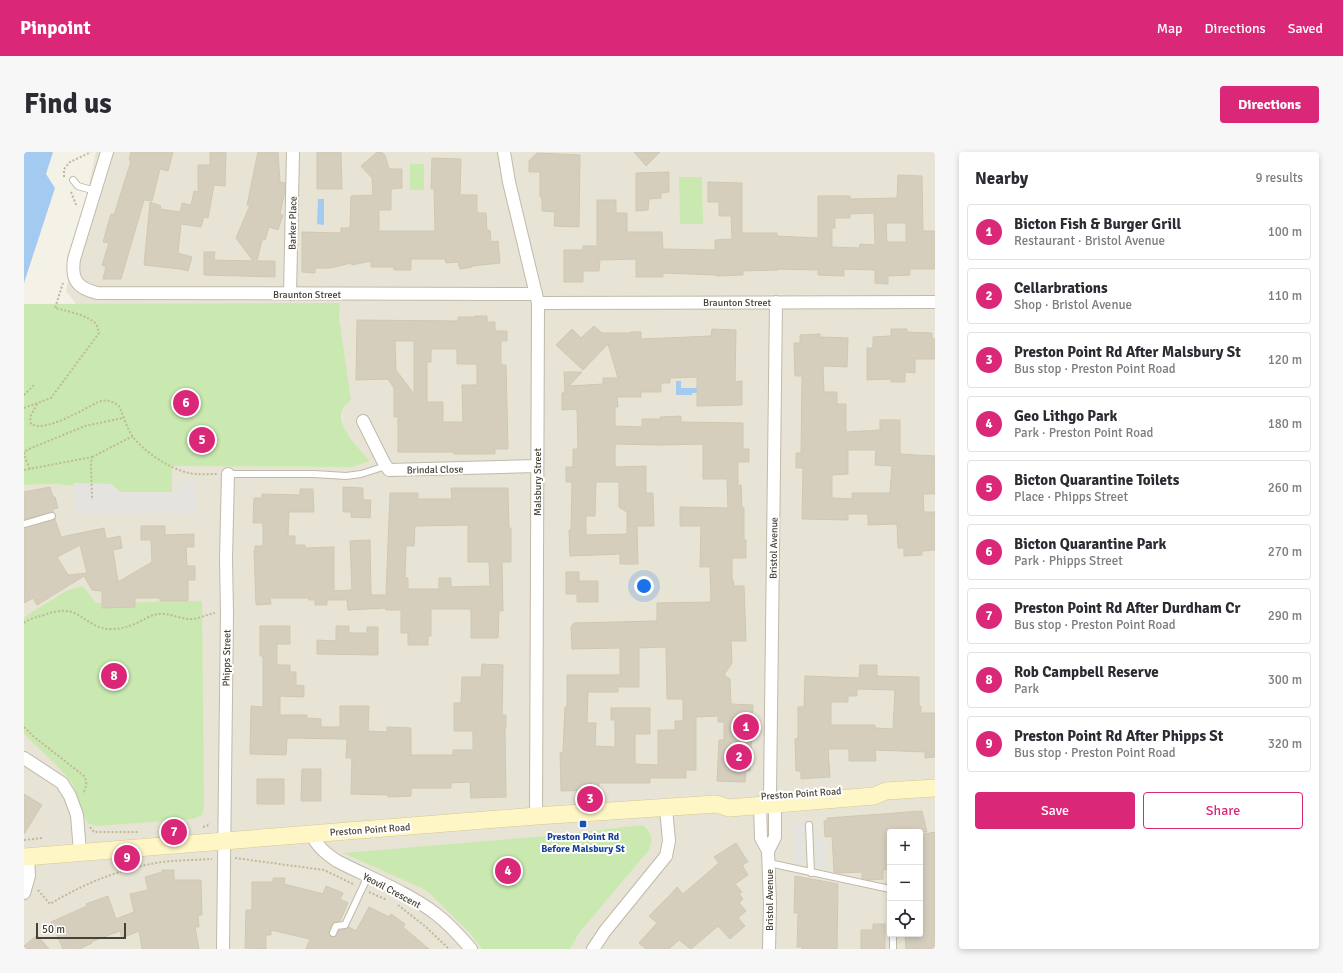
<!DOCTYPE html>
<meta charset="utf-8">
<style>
body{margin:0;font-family:Signika,sans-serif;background:#f7f7f7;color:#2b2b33}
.controls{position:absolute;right:12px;bottom:12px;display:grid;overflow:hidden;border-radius:4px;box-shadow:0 2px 6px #0003}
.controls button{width:36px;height:36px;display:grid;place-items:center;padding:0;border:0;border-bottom:1px solid #e1e1e2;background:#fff;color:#2b2b33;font:20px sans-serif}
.scale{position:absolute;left:12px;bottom:10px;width:90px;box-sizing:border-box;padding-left:4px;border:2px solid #474236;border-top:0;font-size:11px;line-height:14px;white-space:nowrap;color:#474236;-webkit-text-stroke:3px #fff;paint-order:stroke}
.you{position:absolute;left:620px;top:434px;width:14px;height:14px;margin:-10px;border:3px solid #fff;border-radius:50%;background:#1a73e8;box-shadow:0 0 0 6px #1a73e833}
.badge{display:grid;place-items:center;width:26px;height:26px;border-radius:50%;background:#db2777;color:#fff;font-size:13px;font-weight:700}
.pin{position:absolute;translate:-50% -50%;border:2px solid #fff;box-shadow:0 1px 4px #0006}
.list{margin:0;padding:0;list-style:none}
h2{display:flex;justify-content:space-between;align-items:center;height:52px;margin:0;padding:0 16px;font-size:17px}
h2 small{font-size:13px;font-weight:400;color:#7c7c81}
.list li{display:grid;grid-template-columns:26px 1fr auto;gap:12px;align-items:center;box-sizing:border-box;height:56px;margin:0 8px 8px;padding:0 8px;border:1px solid #e1e1e2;border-radius:4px}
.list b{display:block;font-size:15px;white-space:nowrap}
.list p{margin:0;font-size:13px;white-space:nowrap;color:#7c7c81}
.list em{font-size:13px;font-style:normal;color:#7c7c81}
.actions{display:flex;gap:8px;padding:12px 16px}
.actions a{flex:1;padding:9px 0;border:1px solid #db2777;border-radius:4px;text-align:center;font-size:14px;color:#db2777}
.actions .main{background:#db2777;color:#fff}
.icon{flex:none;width:22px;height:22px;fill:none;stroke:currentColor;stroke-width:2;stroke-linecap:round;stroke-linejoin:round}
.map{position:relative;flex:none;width:911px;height:797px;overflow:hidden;border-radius:4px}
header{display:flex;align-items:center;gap:24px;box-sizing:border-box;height:56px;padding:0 20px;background:#db2777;color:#fff}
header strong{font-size:19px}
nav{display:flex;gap:22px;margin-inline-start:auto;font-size:14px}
.intro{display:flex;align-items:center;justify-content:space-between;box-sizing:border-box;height:96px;padding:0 24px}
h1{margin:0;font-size:28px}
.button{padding:10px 18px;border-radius:4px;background:#db2777;color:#fff;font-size:14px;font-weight:700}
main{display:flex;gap:24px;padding:0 24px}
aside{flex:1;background:#fff;border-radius:4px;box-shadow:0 2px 6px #0003}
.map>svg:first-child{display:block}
.residential{fill:#e8e4d5;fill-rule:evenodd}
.green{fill:#cae9b0}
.parking{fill:#e5e3df}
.water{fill:#a3caf1}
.building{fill:#d6cebd;stroke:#d1c7b0;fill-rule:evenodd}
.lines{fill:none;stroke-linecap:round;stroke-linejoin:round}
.lane-casing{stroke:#bfbaaa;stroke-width:8}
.street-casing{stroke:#bfbaaa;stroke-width:14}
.secondary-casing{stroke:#d4c997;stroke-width:18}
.path{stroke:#c1b79b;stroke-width:2;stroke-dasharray:2 2;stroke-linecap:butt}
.lane{stroke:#fff;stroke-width:6}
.street{stroke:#fff;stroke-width:12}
.secondary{stroke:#fff6c6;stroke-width:17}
.transit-dot{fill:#1a4fb4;stroke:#fff;stroke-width:1.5}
.labels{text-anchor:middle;stroke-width:4;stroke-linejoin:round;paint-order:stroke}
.street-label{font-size:10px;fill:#474236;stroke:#fff}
.transit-label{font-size:10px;font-weight:bold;fill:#164399;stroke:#fff}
</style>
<header>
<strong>Pinpoint</strong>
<nav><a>Map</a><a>Directions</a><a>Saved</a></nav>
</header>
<div class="intro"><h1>Find us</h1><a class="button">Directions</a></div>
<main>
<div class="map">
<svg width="911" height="797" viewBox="0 0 911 797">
<rect width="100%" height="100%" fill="#f4f1e7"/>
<path class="residential" d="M 72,0 L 911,0 L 911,797 L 0,797 L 0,333 L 30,332 L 82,337 L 148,347 L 148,314 L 320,315 L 315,166 L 62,165 L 42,139 ZM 866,680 L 896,680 L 896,782 L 866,782 Z"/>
<path class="green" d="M 386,12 L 400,12 L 400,38 L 386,38 Z
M 655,25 L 678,25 L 679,72 L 656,72 Z
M 316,151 L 315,166 L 327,248 C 325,250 321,252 320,255 C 309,273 335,296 346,309 L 328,315 L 148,314 L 148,347 L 95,348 L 82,337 L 30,332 L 0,333 L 0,152 Z
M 59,434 L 72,451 L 178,449 L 180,655 L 178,663 L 169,667 L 72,674 L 64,671 L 60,664 L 48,631 L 36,617 L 0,582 L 0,465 L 44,438 Z
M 618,673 C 629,682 629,685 625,698 L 555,781 L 546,797 L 458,797 L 446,781 L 402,738 L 319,701 L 534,683 Z"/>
<path class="parking" d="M 153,330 L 171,330 L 171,362 L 52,362 L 50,331 L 87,332 L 97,340 L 153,340 Z
M 779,670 L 782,710 L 772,711 L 769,671 Z
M 800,684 L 802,716 L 793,716 L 791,685 Z"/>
<path class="water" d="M 0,0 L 29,0 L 22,22 L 31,36 L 0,131 Z
M 294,47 L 300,47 L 300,73 L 293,72 Z
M 652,229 L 657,229 L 657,236 L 689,236 L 689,241 L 668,241 L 668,243 L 652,243 Z"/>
<path class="building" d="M 107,0 L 149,0 L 144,19 L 136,17 L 128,49 L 120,48 L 97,127 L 79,127 L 82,115 L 78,113 L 85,91 L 79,90 L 87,62 L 90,63 L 107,9 L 105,8 Z
M 186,0 L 202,0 L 201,34 L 190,33 L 184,66 L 180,65 L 177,75 L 157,72 L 154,101 L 168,105 L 164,119 L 156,117 L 120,113 L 126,50 L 137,54 L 136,57 L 156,60 L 158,51 L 167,53 L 170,39 L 174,40 L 174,13 L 186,13 Z
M 234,0 L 254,0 L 256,30 L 261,31 L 261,40 L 256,62 L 259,63 L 254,78 L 245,75 L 241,88 L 238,88 L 233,109 L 251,109 L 251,125 L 180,123 L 180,100 L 191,100 L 190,108 L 229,109 L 212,86 L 226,53 L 223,53 Z
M 293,0 L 317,0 L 318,37 L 293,37 Z
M 353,0 L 357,0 L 361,3 L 365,17 L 378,17 L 378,36 L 367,37 L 367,58 L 355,58 L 355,79 L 411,79 L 410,37 L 407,37 L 408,6 L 437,7 L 436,43 L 453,43 L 453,61 L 462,61 L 463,79 L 466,78 L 467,90 L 474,89 L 476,111 L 448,114 L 448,115 L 436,117 L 434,110 L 422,111 L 421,107 L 387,107 L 387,118 L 370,118 L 370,115 L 347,115 L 347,109 L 328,113 L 327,111 L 307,116 L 291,116 L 291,121 L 278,120 L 278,80 L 317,81 L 317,76 L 326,76 L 327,44 L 349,43 L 348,26 L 337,14 Z
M 610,0 L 636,0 L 622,14 Z
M 513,1 L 556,3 L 555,75 L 530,74 L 531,60 L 518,59 L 518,45 L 516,45 L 516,20 L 505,20 L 505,9 Z
M 645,20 L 645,40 L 637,41 L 637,46 L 625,47 L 624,58 L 612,59 L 612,21 Z
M 874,23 L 898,24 L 899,79 L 911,79 L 911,117 L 886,117 L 886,123 L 864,124 L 864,132 L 851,131 L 851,118 L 820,117 L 820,124 L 794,123 L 794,118 L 754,117 L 754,118 L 719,119 L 719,123 L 692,124 L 692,123 L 639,121 L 639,125 L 612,125 L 612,107 L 576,108 L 575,119 L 559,119 L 559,130 L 540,130 L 540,98 L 559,98 L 559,94 L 573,94 L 573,48 L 592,48 L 592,61 L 603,61 L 603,80 L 638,80 L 639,97 L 691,98 L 691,88 L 708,87 L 707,64 L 695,64 L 695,50 L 684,50 L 684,30 L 718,31 L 718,81 L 753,81 L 753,84 L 794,86 L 794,44 L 826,44 L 826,47 L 873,46 ZM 850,61 L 851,93 L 836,92 L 835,96 L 808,95 L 808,76 L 811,76 L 811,66 L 826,66 L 826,62 ZM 862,71 L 882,71 L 882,90 L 863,90 Z
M 451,164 L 463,164 L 463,170 L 471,170 L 471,179 L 483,179 L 483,189 L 477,189 L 477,213 L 482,213 L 484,297 L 471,297 L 471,302 L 430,302 L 430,300 L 374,300 L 374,265 L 370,265 L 370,236 L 364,227 L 332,228 L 333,168 L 434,169 L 434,165 L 451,165 ZM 371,189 L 390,189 L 390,242 L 372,218 ZM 407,197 L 433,197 L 433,212 L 453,212 L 453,233 L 438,233 L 439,270 L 419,270 L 419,250 L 403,250 L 403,210 L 407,210 Z
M 570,174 L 578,181 L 606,181 L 607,180 L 617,180 L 617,187 L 687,184 L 688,177 L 712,178 L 711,230 L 718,229 L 718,253 L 673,254 L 673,225 L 646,226 L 646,231 L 637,231 L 637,240 L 617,240 L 617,245 L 593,245 L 594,255 L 591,255 L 591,274 L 618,275 L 618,267 L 636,267 L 636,265 L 657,264 L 657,270 L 719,271 L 719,297 L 725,297 L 725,310 L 714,310 L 714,334 L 717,333 L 718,356 L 720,356 L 720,388 L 722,388 L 722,406 L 708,406 L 708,428 L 709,428 L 710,434 L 720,434 L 722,489 L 707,489 L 708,511 L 700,523 L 706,527 L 707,552 L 729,553 L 726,619 L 722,619 L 721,630 L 693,629 L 695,588 L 700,588 L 700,570 L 694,570 L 694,564 L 672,565 L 672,618 L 662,618 L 662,626 L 626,626 L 626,631 L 575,631 L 575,638 L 537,639 L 536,601 L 539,600 L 541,555 L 543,555 L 543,523 L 596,523 L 596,496 L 548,497 L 547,475 L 550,471 L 633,469 L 633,451 L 687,450 L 686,415 L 676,415 L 677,374 L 656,374 L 656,355 L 704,356 L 703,327 L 679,327 L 679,292 L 637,293 L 591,292 L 591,315 L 622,314 L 622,341 L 629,341 L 630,374 L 613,374 L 614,412 L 596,412 L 596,402 L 546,404 L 545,378 L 547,378 L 548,330 L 542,330 L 542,315 L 549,315 L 549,297 L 554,297 L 553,257 L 538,258 L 538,241 L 541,241 L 540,220 L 558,220 L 545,234 L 579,232 L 579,226 L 594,226 L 584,192 L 559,218 L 532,193 L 548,177 L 557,186 ZM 572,330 L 595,330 L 595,355 L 603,360 L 603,382 L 562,383 L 562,364 L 571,364 ZM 642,495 L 643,547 L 659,547 L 659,569 L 651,569 L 651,578 L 634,578 L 634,613 L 611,612 L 611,582 L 626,582 L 626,556 L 587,556 L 587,568 L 591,568 L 591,595 L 571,594 L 572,571 L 563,571 L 564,540 L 594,540 L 594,535 L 615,535 L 615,496 Z
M 867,177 L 883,177 L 883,180 L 908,181 L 908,187 L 911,187 L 911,207 L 891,207 L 891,221 L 881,220 L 881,230 L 867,230 L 867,227 L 843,228 L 843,196 L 849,196 L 849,185 L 867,184 Z
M 796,182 L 796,185 L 824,186 L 823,215 L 799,214 L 800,240 L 813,240 L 813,252 L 822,252 L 822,280 L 856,278 L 856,268 L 876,268 L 876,302 L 911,304 L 911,342 L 899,342 L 900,360 L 911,360 L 911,398 L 898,399 L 898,403 L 880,404 L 880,396 L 874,396 L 873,372 L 844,373 L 844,362 L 824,362 L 824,368 L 778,367 L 779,316 L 772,316 L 772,301 L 777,301 L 778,224 L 771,224 L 770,191 L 776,191 L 776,183 ZM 824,298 L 852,298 L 851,313 L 868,314 L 866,341 L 828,341 L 828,347 L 808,346 L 808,323 L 824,322 Z
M 185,275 L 186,301 L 171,301 L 170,276 Z
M 26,335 L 29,345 L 31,345 L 34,356 L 29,357 L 29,360 L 0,367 L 0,340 Z
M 319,335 L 339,336 L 339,348 L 347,348 L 346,366 L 327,365 L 327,360 L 319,360 Z
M 427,336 L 484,336 L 485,376 L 487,376 L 487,410 L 478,410 L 479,459 L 475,459 L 474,486 L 447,486 L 447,457 L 407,457 L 407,484 L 404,484 L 404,493 L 384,493 L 384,481 L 377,481 L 377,458 L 362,458 L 362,456 L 324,458 L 323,448 L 303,448 L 303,453 L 291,453 L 291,448 L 285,448 L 285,446 L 246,446 L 247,452 L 232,453 L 230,398 L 231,398 L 231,394 L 239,394 L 239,371 L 229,371 L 230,346 L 238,346 L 238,342 L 276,343 L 276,337 L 289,337 L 290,360 L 265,360 L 264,384 L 271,384 L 271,393 L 281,393 L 281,396 L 310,395 L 310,439 L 328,438 L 326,389 L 346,388 L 347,443 L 362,443 L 366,341 L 394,341 L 394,347 L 428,347 ZM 444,373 L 444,410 L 465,410 L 466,434 L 427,435 L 427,426 L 415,426 L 415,437 L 384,437 L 384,426 L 381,426 L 382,394 L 390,394 L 391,374 Z
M 31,367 L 37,385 L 80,376 L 82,387 L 96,384 L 98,396 L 89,398 L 94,430 L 128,410 L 127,388 L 117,388 L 117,374 L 141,374 L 141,383 L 170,382 L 170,395 L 162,395 L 163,414 L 171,414 L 171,428 L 164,428 L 164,449 L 136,449 L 136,446 L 111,446 L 111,455 L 78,456 L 78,439 L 68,438 L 60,424 L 13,453 L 9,446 L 0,451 L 0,376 ZM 56,393 L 63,421 L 44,423 L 33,405 Z
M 542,420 L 555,420 L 555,429 L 574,429 L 574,450 L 553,450 L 553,442 L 542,442 Z
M 236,474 L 266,474 L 266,492 L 253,492 L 253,513 L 266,513 L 266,520 L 272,520 L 272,533 L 280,534 L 280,545 L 256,544 L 256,563 L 283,563 L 283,566 L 297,567 L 297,575 L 316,575 L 316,554 L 345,554 L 344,579 L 363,580 L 363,575 L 387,576 L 387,603 L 429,603 L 429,598 L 449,598 L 449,579 L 430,579 L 430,551 L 437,551 L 438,525 L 457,525 L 458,512 L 479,513 L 478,563 L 482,563 L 482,575 L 481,575 L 482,645 L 447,646 L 446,630 L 427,631 L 427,636 L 387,636 L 387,644 L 364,645 L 364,643 L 327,642 L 328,606 L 322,606 L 323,587 L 263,586 L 262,603 L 226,602 L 227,554 L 239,555 L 239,504 L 236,504 Z
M 312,474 L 325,474 L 325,481 L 343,481 L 343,475 L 354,475 L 354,503 L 293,502 L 293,488 L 312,489 Z
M 836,513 L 853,513 L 853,524 L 895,525 L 895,555 L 897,554 L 897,561 L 911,561 L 911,605 L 901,606 L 901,600 L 851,598 L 852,609 L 825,609 L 825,597 L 804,597 L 806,625 L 777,627 L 777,619 L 772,619 L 771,587 L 774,586 L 774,555 L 780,555 L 781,524 L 835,526 ZM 833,537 L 871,538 L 869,577 L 851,576 L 851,573 L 807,573 L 807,550 L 824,550 L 824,544 L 833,544 Z
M 278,617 L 297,617 L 297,649 L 277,649 Z
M 233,627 L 260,627 L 260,652 L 233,652 Z
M 0,642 L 18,653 L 0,682 Z
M 898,659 L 903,680 L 866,680 L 866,717 L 859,718 L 859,727 L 846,728 L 838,726 L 838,720 L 815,721 L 810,720 L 808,684 L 801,685 L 800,669 L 803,669 L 803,666 Z
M 911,680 L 911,797 L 882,797 L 881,782 L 896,782 L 896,683 Z
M 712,691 L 724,710 L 718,713 L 724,723 L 711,732 L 718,740 L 715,742 L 719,747 L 715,751 L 722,759 L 714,766 L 721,774 L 706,787 L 694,774 L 667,797 L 655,788 L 645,797 L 622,797 L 615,791 L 633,771 L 625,764 L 646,743 L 653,735 L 659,742 L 695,711 L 690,705 Z
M 138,718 L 150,718 L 150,728 L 177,728 L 178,763 L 174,763 L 175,775 L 171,775 L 175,797 L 118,797 L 115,779 L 98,786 L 96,779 L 67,790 L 68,791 L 55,797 L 39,797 L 27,770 L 63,754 L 62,752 L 84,744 L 92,767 L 110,760 L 106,742 L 124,738 L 121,725 L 138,720 Z
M 771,724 L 814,732 L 813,797 L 778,797 L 778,795 L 773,795 L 774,761 L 770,761 Z
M 249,726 L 261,726 L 260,732 L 299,742 L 302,734 L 319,741 L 316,747 L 324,751 L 316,769 L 310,770 L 308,772 L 305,781 L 307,785 L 312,784 L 315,778 L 322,777 L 325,775 L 332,779 L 345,755 L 365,765 L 367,762 L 381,772 L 379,775 L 405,797 L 282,797 L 286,787 L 247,778 L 247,783 L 242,783 L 242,797 L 221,796 L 222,758 L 228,758 L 228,730 L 249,730 Z
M 849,772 L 861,772 L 861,797 L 837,797 L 837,778 L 849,778 Z
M 13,783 L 25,797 L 0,797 L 0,794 Z"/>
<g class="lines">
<g class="lane-casing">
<path id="lane" d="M 49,28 L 54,34 L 71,39
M 204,322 L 290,322 L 322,324 L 337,322 L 362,314
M 0,372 L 28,364
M 785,673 L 787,721
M 745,711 L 866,737
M 309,781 L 312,774 L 321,773 L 344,724
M 869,782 L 869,797"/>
</g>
<g class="street-casing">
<path id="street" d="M 83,0 L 50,107 C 47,128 53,136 73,141 L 506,142 L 512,141
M 480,0 L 485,30 L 514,151 L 512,664
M 266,142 L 269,0
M 514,151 L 911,150
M 339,269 L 360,311 L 365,318 L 513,314
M 0,606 L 38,631 L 46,644 L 53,663 L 56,700
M 287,682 C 294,695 301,701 313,709 C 344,725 385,741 412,762 C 425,772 436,784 447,797
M 744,699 L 737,686 L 736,653 L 746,643 L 752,150
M 0,741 L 5,724 L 4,704
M 199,797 L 203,461 L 202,407 L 204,322
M 569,797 L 581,779 L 642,704 L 645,689 L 642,656
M 745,797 L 746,752 L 744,699 L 751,685 L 751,652 L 748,647"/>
</g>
<g class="secondary-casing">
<path id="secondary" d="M 0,705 L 512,664 L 692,652 L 705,656 L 850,644 L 862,639 L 911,636"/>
</g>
<path class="path" d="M 40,25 L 40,17 L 46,10 L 67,0
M 47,40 L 53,55
M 0,243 L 11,232
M 13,252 L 6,265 L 7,272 C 21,281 60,257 74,250 C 82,247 88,249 95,254 C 99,263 102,273 107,282 C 118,299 146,317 165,321 C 174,323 184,322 193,322
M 0,256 L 27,246 L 75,181 C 74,178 74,175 72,172 C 64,163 42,159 31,156 L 39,131
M 68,305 L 109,284
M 6,317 L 2,308 L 0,300 L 5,297 L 61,274 L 99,266
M 0,318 L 68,305 L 67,311 L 68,348
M 0,471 C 5,467 13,465 20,463 C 58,448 59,478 88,477 C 98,477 106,474 115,470 C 121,467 127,463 134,462 C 145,461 154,466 165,467 C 173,468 183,462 191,461
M 0,575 L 9,584 L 60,624 C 64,631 62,635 59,642
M 66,675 L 70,680 L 115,680
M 179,675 L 183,674 L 186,671
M 0,688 L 19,686
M 211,706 L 300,718 L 331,733
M 14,738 L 26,752 C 61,731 98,716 138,710 C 155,708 172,708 188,707
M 345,740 L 363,748
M 374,753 L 402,775 L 425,797"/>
<use href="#lane" class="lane"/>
<use href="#street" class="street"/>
<use href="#secondary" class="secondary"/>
</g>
<rect class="transit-dot" x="555" y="668" width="8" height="8" rx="2"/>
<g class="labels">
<g class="street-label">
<text transform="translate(268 71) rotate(-89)" y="4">Barker Place</text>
<text x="283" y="146">Braunton Street</text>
<text x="713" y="154">Braunton Street</text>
<text transform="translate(411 317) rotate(-1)" y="4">Brindal Close</text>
<text transform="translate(513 330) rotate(-90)" y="4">Malsbury Street</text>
<text transform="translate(749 396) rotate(-89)" y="4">Bristol Avenue</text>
<text transform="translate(202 506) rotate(-89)" y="4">Phipps Street</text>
<text transform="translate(777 641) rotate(-4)" y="4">Preston Point Road</text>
<text transform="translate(346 677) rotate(-4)" y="4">Preston Point Road</text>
<text transform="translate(368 738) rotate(28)" y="4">Yeovil Crescent</text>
<text transform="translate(745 748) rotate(-90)" y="4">Bristol Avenue</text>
</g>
<g class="transit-label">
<text x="559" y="688">Preston Point Rd<tspan x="559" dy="12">Before Malsbury St</tspan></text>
</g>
</g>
</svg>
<div class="controls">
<button>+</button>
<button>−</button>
<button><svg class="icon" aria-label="locate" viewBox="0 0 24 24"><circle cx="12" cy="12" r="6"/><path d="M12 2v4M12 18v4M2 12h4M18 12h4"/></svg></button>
</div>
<div class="scale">50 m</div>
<div class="you"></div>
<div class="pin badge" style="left:722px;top:575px">1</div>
<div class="pin badge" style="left:715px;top:605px">2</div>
<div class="pin badge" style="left:566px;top:647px">3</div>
<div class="pin badge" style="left:484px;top:719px">4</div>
<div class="pin badge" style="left:178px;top:288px">5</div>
<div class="pin badge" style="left:162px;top:251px">6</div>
<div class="pin badge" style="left:150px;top:680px">7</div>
<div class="pin badge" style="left:90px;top:524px">8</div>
<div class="pin badge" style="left:103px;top:706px">9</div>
</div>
<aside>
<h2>Nearby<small>9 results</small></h2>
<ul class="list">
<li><span class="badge">1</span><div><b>Bicton Fish &amp; Burger Grill</b><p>Restaurant · Bristol Avenue</p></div><em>100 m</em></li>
<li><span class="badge">2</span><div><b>Cellarbrations</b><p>Shop · Bristol Avenue</p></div><em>110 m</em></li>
<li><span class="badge">3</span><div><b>Preston Point Rd After Malsbury St</b><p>Bus stop · Preston Point Road</p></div><em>120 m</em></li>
<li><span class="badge">4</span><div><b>Geo Lithgo Park</b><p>Park · Preston Point Road</p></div><em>180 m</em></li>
<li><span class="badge">5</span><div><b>Bicton Quarantine Toilets</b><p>Place · Phipps Street</p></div><em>260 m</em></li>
<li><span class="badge">6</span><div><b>Bicton Quarantine Park</b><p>Park · Phipps Street</p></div><em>270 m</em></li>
<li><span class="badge">7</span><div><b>Preston Point Rd After Durdham Cr</b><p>Bus stop · Preston Point Road</p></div><em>290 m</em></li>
<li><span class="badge">8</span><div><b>Rob Campbell Reserve</b><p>Park</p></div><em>300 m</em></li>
<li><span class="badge">9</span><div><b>Preston Point Rd After Phipps St</b><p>Bus stop · Preston Point Road</p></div><em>320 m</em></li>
</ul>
<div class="actions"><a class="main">Save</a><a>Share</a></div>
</aside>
</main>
